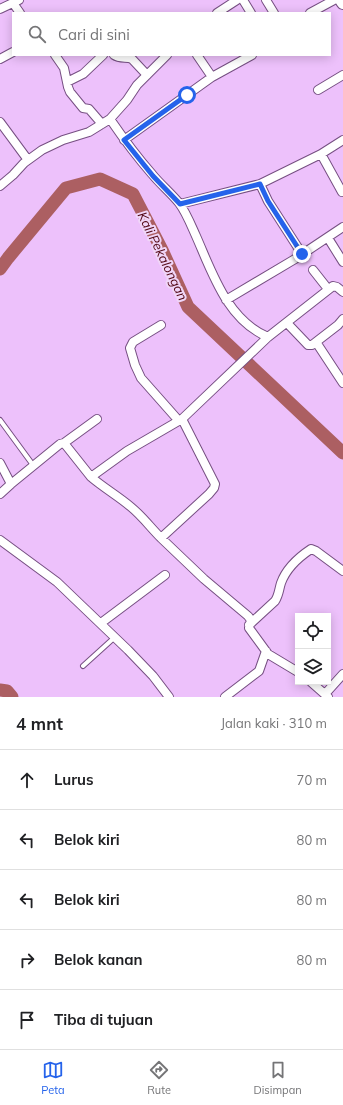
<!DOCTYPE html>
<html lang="id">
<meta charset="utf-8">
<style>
body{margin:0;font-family:Mulish,sans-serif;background:#f6f6f6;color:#202124}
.controls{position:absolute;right:12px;bottom:12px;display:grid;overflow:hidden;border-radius:0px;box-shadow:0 2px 10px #0003}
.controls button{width:36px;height:36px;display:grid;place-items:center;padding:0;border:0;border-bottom:1px solid #e0e0e0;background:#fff;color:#202124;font:20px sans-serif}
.stop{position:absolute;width:12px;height:12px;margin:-9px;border:3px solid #2563eb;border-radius:50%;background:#fff}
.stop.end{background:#2563eb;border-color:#fff;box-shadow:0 1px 4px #0008}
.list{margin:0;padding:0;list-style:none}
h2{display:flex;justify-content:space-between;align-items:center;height:52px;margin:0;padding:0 16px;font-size:17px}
h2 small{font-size:13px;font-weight:400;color:#757577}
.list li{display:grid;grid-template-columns:26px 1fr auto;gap:12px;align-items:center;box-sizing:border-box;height:60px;padding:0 16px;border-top:1px solid #e0e0e0}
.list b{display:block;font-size:15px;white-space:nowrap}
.list em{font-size:13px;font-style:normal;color:#757577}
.icon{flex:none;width:22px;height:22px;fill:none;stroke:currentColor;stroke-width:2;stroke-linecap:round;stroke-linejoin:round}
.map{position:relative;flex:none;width:343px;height:697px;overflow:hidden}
.search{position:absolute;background:#fff;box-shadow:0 2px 10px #0003;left:12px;right:12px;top:12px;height:44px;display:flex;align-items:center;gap:10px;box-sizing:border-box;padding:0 14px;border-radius:0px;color:#757577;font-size:15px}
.sheet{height:352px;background:#fff}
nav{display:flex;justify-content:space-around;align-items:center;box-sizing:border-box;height:56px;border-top:1px solid #e0e0e0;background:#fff;font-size:11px;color:#757577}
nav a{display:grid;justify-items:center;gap:2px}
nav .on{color:#2563eb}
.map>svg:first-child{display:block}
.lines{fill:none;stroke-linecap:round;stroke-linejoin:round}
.river{stroke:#ac5f62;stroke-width:13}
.service-casing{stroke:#764f82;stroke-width:6}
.minor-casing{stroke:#764f82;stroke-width:10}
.primary-casing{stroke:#764f82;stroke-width:14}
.service{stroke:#fff;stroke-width:4}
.minor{stroke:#fff;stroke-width:8}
.primary{stroke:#fff;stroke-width:12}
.route{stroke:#2563eb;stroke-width:5}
.labels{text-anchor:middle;stroke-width:4;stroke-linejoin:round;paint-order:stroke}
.water-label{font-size:13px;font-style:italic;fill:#530916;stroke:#f0d6f8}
</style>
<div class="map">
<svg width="343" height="697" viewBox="0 0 343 697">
<rect width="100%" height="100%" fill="#edc1fb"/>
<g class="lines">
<path class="river" d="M 0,269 L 8,258 L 66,188 L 100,179 L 133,194 L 162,250 L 188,307 L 343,453
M 0,690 L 7,691 L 12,697"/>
<g class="service-casing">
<path id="service" d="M 0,420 L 33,465
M 83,666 L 115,637"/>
</g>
<g class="minor-casing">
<path id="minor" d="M 243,0 L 251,13
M 266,0 L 274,13
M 13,3 L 20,13
M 0,9 L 19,0
M 217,13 L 237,0
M 310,13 L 334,0
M 55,55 L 64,68 L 68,87 L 70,92 L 83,108 L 89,109 L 102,124
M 114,55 C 120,59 126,57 132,59 L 147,75
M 197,55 L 212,77 L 252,55
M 0,59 L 13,52
M 67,82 L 83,74 L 103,55
M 318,90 L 343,75
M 110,119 C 123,138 137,157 152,174 C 160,184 171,193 179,203 C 186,212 191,225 196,236 C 212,272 227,320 268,337
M 0,122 L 28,160
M 124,140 L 212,77
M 321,154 L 342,192
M 260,184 L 268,201 L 302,254
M 0,186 L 13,175 L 24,163 L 42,150 L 63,140 L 89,132 L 110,119 L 127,100 L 137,85 L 167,55
M 180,204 L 260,184 L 321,154 L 343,140
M 328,238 L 343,262
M 313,270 L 328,289
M 226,300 L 295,259 L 343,227
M 287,323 L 308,345 L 312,345 L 316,342 L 343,383
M 161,325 L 133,342 L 130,348 L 135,365 L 141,378 L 179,421
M 316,342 L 338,325 L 343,319
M 64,443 L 91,477
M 0,463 L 11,484 L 0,494
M 11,484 L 60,444 L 64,443 L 97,419
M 161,538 C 151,528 142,516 131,507 C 118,496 104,488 91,477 L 127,451 L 182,419
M 0,540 L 57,582 L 128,650 L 153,676 L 169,697
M 101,623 L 165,575
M 249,625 L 275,601 C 279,595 279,589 281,583 C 286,569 299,557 311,549 L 316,551 L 343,571
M 298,672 L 268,654 L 249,628 L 251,620 L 248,616 L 204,579 L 161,538 L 209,494 L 214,488 L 215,484 L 182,419 L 268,337 L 333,286 L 337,287 L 343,292
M 311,682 L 328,697
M 325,694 L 343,674
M 225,697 L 259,671 L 266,651"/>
</g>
<g class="primary-casing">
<path id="primary" d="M 341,0 L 343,3"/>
</g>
<use href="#service" class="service"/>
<use href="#minor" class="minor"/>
<use href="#primary" class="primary"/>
</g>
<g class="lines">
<path class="route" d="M 187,95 L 124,140 L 153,176 L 180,204 L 260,184 L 268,201 L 302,254"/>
</g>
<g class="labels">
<g class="water-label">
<text transform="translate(163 256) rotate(64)" y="5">Kali Pekalongan</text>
</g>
</g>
</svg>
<div class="controls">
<button><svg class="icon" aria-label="locate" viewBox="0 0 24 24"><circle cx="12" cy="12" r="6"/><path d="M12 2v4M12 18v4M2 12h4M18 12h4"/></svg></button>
<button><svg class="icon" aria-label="layers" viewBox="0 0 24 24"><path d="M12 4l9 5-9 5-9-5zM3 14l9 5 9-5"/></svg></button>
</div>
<div class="stop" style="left:187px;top:95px"></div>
<div class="stop end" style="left:302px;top:254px"></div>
<div class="search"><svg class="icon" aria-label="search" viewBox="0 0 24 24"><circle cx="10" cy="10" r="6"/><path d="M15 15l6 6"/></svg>Cari di sini</div>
</div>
<section class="sheet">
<h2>4 mnt<small>Jalan kaki · 310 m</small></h2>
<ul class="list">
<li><svg class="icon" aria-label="ahead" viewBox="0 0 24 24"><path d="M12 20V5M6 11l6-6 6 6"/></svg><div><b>Lurus</b></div><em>70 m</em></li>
<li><svg class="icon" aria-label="left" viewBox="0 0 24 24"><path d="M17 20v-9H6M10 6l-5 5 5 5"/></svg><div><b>Belok kiri</b></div><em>80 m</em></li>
<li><svg class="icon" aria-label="left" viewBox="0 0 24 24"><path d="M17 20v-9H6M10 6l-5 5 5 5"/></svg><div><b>Belok kiri</b></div><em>80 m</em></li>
<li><svg class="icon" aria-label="right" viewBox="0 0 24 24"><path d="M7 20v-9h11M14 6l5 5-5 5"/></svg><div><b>Belok kanan</b></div><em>80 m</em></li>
<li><svg class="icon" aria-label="arrive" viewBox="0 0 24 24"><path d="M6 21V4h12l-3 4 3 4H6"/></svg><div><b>Tiba di tujuan</b></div></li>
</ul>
</section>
<nav>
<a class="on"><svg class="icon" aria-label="map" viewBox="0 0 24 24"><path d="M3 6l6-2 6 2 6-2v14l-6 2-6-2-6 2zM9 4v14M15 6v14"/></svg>Peta</a>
<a><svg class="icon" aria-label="directions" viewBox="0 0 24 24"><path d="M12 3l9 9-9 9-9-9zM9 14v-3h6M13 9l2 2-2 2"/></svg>Rute</a>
<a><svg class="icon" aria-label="saved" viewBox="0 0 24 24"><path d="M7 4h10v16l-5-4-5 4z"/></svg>Disimpan</a>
</nav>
